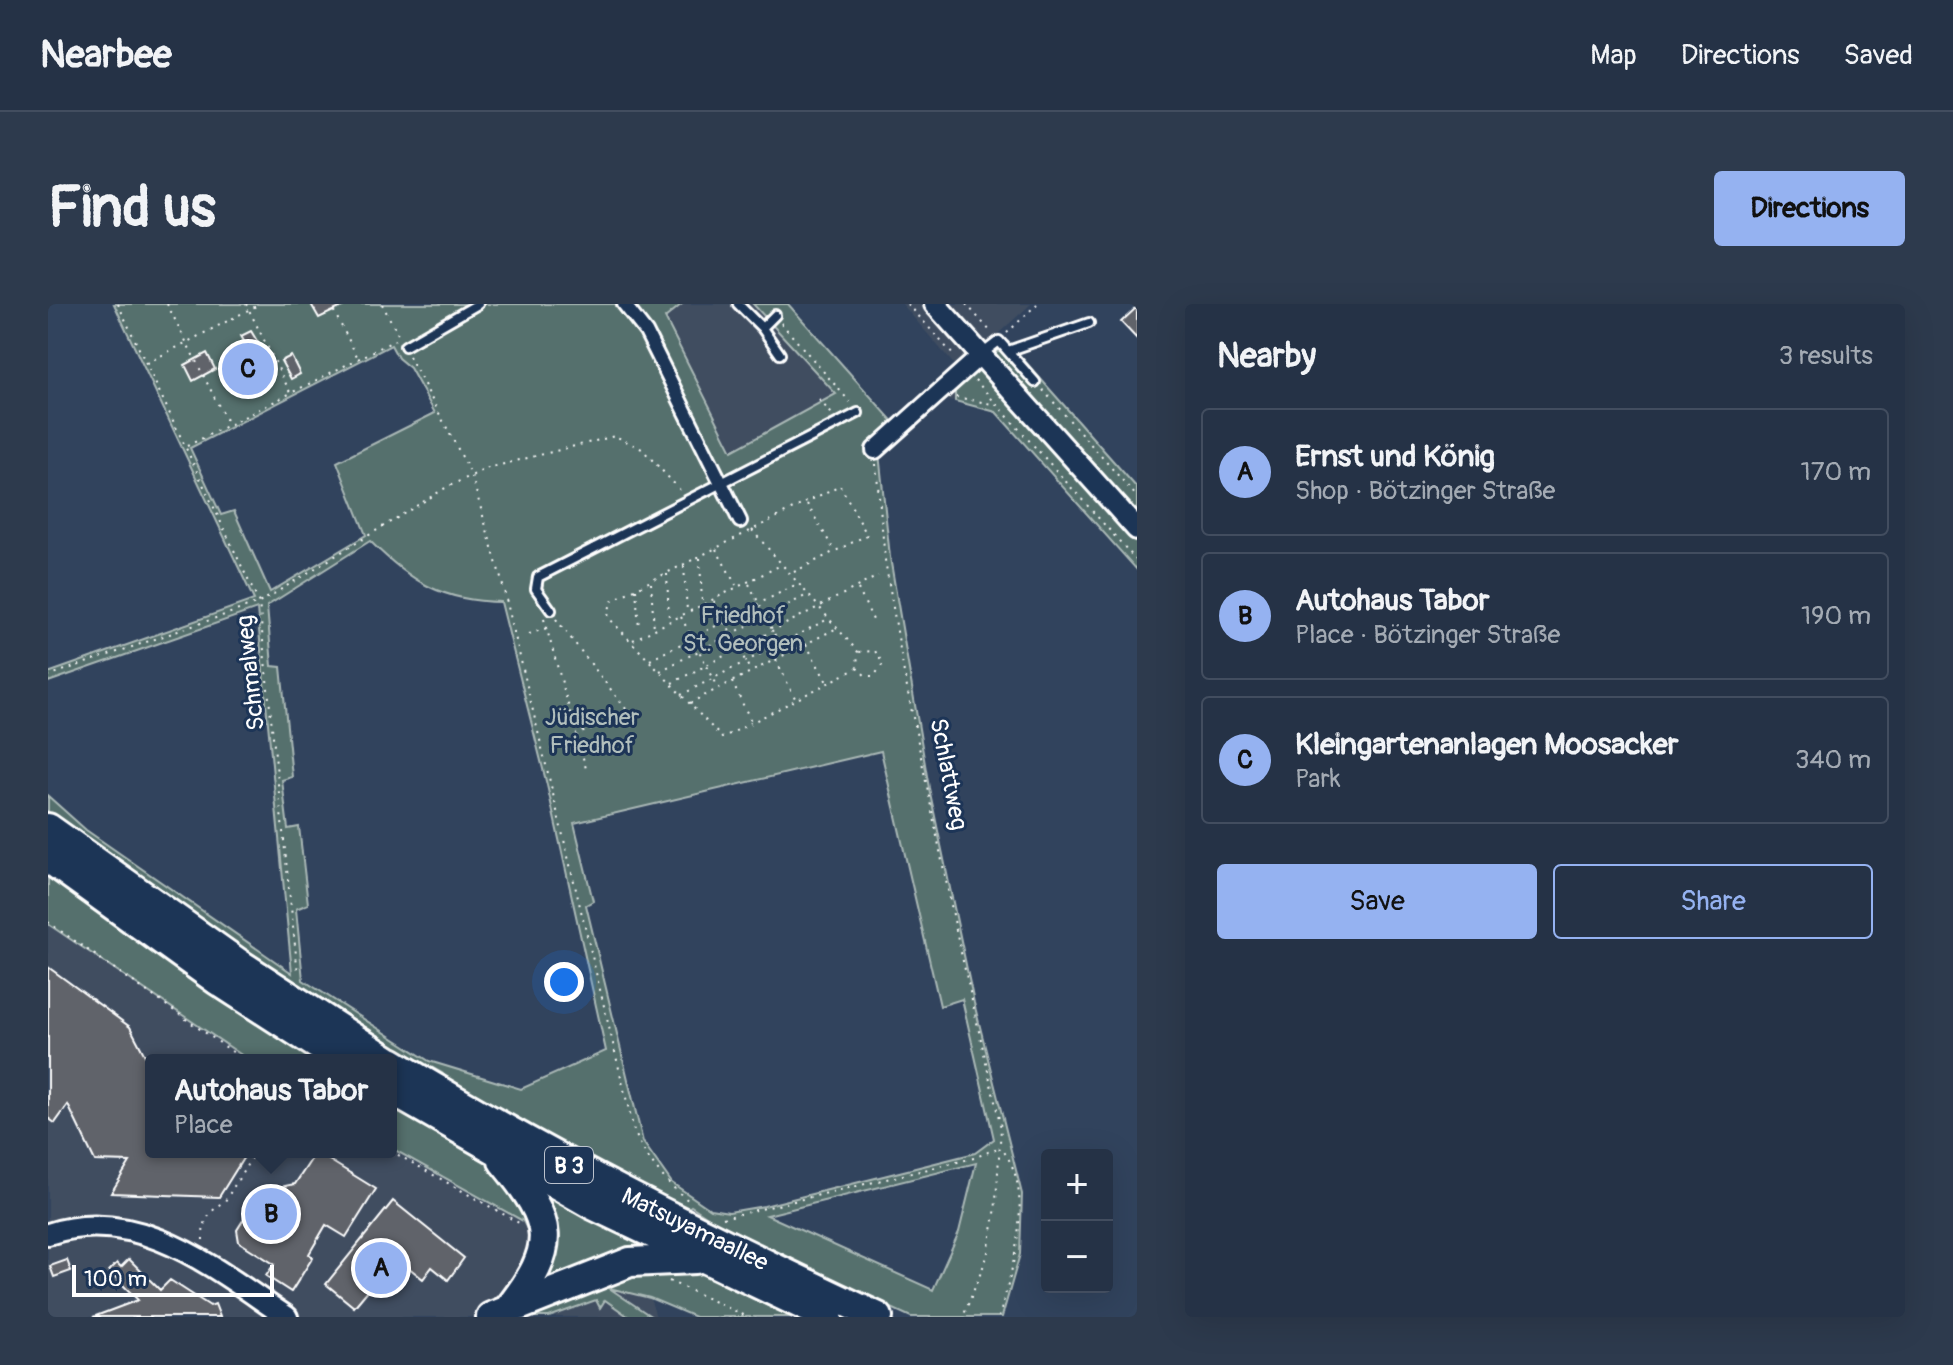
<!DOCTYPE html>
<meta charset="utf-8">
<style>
body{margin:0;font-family:Pangolin,sans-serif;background:#2d3a4d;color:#f1f3f6}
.controls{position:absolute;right:24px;bottom:24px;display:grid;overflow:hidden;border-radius:8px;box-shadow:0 8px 32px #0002}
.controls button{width:72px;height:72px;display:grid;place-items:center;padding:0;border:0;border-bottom:2px solid #424d5f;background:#253246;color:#f1f3f6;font:40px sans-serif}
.scale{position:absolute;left:24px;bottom:20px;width:202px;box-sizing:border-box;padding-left:8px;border:4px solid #fff;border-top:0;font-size:22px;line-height:28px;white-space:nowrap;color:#fff;-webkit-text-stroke:6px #1d3557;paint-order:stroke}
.you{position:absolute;left:516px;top:678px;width:28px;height:28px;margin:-20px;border:6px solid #fff;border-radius:50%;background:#1a73e8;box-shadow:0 0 0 12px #1a73e833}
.badge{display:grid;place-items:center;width:52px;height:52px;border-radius:50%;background:#95b2f1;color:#111;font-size:26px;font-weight:700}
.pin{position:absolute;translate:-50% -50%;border:4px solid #fff;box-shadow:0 2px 8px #0006}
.popup{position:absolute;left:97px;top:750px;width:252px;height:104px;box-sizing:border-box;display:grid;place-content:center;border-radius:8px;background:#253246;filter:drop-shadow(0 2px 6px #0005);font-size:26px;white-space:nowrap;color:#a3aab3}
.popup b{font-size:30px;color:#f1f3f6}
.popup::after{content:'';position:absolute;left:50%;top:100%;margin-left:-16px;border:16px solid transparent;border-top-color:#253246}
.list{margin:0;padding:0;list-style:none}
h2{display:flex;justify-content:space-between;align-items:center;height:104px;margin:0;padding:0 32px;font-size:34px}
h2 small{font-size:26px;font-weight:400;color:#a3aab3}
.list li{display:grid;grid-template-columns:52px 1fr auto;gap:24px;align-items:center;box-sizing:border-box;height:128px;margin:0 16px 16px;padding:0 16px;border:2px solid #424d5f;border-radius:8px}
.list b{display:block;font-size:30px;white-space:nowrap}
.list p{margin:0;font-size:26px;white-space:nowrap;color:#a3aab3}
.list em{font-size:26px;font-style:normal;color:#a3aab3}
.actions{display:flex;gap:16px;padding:24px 32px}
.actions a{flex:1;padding:18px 0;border:2px solid #95b2f1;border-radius:8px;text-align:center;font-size:28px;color:#95b2f1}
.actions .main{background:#95b2f1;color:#111}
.map{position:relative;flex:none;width:1089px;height:1013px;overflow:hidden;border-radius:8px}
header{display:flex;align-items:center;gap:48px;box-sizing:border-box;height:112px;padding:0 40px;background:#253246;border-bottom:2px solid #424d5f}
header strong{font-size:38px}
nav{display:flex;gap:44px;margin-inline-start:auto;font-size:28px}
.intro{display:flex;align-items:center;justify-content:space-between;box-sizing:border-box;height:192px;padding:0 48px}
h1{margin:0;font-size:56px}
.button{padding:20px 36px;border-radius:8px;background:#95b2f1;color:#111;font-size:28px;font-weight:700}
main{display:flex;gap:48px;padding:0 48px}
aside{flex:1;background:#253246;border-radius:8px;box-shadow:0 8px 32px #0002}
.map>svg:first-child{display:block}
.built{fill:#3f4d61}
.green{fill:#55706d;stroke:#aab8b6;stroke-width:2;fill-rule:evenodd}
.building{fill:#60636a;stroke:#fff;stroke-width:2}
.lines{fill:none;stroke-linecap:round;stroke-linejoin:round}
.service-casing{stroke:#fff;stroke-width:14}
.pedestrian-casing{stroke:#fff;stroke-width:18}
.minor-casing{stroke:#fff;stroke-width:22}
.tertiary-casing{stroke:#fff;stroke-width:26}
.trunk-casing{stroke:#fff;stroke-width:34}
.path{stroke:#fff;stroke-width:2;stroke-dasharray:2 6;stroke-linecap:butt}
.service{stroke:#1d3557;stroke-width:8}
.pedestrian{stroke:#1d3557;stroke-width:12}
.minor{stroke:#1d3557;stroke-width:16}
.tertiary{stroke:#1d3557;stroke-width:20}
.trunk{stroke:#1d3557;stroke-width:28}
.labels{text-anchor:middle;stroke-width:6;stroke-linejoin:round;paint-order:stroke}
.shield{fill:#1d3557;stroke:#bbc2cd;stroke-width:2}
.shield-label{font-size:22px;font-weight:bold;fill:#fff}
.park-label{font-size:24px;fill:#b2bfbd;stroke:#1d3557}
.street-label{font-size:24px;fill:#fff;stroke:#1d3557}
</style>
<header>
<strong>Nearbee</strong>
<nav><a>Map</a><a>Directions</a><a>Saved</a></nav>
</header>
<div class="intro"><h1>Find us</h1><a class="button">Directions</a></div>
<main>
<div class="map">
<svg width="1089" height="1013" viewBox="0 0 1089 1013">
<rect width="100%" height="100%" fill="#31435d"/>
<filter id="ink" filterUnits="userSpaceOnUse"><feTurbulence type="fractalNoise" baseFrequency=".0125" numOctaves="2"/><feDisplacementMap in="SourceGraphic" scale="16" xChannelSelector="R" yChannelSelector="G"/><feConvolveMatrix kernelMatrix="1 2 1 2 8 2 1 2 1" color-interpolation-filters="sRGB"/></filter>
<g filter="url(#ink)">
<path class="built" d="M 634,0 L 705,0 L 788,90 L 683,147 L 617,13 Z
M 854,0 L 983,0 L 951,29 L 960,38 L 907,85 L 907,97 L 899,96 L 875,111 L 831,149 L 819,148 L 824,139 L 909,64 Z
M 0,620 L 201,756 L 103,756 L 103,848 L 343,848 L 343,844 L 475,917 L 482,931 L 499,1008 L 561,984 L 602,994 L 608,1013 L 0,1013 Z"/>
<path class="green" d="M 66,0 L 634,0 L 617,14 L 684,147 L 788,90 L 705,0 L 740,0 L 849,122 L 824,139 L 819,148 L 831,149 L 842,253 L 881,484 L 926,699 L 974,890 L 972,950 L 954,1013 L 863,1013 L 691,934 L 643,902 L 634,908 L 416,793 L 394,769 L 263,696 L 0,511 L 0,492 L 38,526 L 244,669 L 209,305 L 0,378 L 0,369 L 206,296 ZM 343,41 L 350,54 L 362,64 L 387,109 L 289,158 L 318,231 L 222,288 L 186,207 L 173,211 L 142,144 ZM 322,237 C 363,278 394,297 453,298 L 499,481 L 558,747 L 473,785 L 381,757 L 255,676 L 248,605 L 260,600 L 251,523 L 240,525 L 234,476 L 244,473 L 233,363 L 224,362 L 219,302 ZM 833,447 L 892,702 L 914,695 L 946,835 L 927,849 L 716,902 L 681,908 L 662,905 L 624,879 L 595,838 L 538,601 L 545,597 L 526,519 ZM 928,859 L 911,928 L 885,986 L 719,911 Z
M 960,38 L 1089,184 L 1089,266 L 948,108 L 907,97 L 907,85 Z
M 0,573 L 267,756 L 201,756 L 0,620 Z
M 343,802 C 473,880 606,948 743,1013 L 647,1013 L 602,994 L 561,984 L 604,1013 L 581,1013 L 557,996 L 552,1004 L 548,996 L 501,1013 L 481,1013 L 482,931 L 475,917 L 343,844 Z"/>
<path class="building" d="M 263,0 L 300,0 L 271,14 Z
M 1089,3 L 1089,35 L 1073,18 Z
M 203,27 L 212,42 L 202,48 L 193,32 Z
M 159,49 L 167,65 L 145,77 L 137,61 Z
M 243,52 L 252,70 L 243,75 L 233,57 Z
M 0,663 L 82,723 L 103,763 L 103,848 L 199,848 L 171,893 L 63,889 L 82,858 L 47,857 L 20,801 L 7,819 L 0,814 Z
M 268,848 L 328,885 L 298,933 L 278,921 L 261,950 L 265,953 L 243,988 L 218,972 L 226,960 L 191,938 L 189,926 L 206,899 L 224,895 L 222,885 L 247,880 Z
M 345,897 L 416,954 L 400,976 L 384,963 L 375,975 L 355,959 L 348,966 L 336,967 L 306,1003 L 278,980 Z
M 81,955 L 112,986 L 122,976 L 162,1002 L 167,1000 L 172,1013 L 45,1013 L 90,996 L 61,967 L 69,959 L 73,963 Z
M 19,956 L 23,967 L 6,973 L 2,962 Z"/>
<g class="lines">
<g class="service-casing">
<path id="service" d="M 690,0 L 714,24 L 727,11
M 714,24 L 732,50
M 357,42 L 430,0
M 960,47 L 1041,19
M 934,50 L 951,37 L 987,78
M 503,306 L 488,285 L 490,273 L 810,109"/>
</g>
<g class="pedestrian-casing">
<path id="pedestrian" d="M 576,0 L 598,28 L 692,217"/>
</g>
<g class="minor-casing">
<path id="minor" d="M 827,146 L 933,51"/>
</g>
<g class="tertiary-casing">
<path id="tertiary" d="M 887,0 L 1089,225
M 0,930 C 92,900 168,966 239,1013"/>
</g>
<g class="trunk-casing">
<path id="trunk" d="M 0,524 L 190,659 L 339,756
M 0,554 L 169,676 L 293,756
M 343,758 C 500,854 663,935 830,1013
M 343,786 L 545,901 L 780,1013
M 455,857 C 506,919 511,941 460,1006
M 443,1013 L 582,958 L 647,955"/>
</g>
<path class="path" d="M 70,0 L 211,299 L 250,670
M 119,0 L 180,120
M 198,0 L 242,88
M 282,0 L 310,54
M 334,0 L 351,32
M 860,0 L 907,53
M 918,0 L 944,29
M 733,19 L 802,98
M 959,29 L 989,0
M 361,52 L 423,170 L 454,278 L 586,827 C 599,857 616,877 641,897
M 99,59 L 212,0
M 927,76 L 1089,257
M 995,86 L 1089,193
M 908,93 L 949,101
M 771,96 L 784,110
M 139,142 L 347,36
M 828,160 L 837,256 L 856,369 L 909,631 L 953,824 L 947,911 L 939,953 L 915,1013
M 759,200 L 786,246
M 704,226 L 810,348 L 809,363
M 700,228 L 792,181 L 819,231 L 742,270
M 694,231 L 563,297 L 560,313 L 674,434 L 809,364
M 668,245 L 688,281
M 652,254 L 654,300
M 636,262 L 639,307
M 619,270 L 621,316
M 603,279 L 606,325
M 701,280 L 736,349
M 588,285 L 591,324
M 810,285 L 827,320
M 666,297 L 702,366
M 633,313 L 669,381
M 496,315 L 539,468
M 508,315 L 585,414 L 528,430
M 481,330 L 499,324
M 585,336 L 733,261
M 758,340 L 780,380
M 602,356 L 749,280
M 728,356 L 748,396
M 809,364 L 818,372 L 826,372 L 835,360 L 827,347 L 811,348
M 612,367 L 759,291
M 0,372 L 211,299 L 399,183 L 440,164 L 567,132 L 594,145 L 632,186
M 684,378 L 704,419
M 624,379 L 830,272
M 633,391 L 780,315
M 642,399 L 789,324
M 0,618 L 196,756
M 343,847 L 471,919
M 675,914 L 926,854 L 952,843
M 155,936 C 154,918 162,906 177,897 L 207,848
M 621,977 L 700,1013
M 951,1013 C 964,967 989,886 953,844"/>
<use href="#service" class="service"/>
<use href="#pedestrian" class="pedestrian"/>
<use href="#minor" class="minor"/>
<use href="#tertiary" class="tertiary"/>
<use href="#trunk" class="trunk"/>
</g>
</g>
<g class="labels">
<rect class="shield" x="497" y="843" width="48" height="36" rx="6"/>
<g class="shield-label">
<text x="521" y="869">B 3</text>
</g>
<g class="park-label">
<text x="695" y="319">Friedhof<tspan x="695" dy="28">St. Georgen</tspan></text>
<text x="544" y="421">Jüdischer<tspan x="544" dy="28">Friedhof</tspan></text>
</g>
<g class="street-label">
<text transform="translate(202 369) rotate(-96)" y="8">Schmalweg</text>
<text transform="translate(901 470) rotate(79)" y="8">Schlattweg</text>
<text transform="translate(647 925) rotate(26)" y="8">Matsuyamaallee</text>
</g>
</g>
</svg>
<div class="controls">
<button>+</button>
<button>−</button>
</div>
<div class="scale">100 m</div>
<div class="you"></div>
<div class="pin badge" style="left:333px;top:964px">A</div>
<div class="pin badge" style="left:223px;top:910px">B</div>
<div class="popup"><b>Autohaus Tabor</b>Place</div>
<div class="pin badge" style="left:200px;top:65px">C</div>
</div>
<aside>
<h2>Nearby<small>3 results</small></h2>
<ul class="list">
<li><span class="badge">A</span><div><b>Ernst und König</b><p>Shop · Bötzinger Straße</p></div><em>170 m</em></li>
<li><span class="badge">B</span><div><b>Autohaus Tabor</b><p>Place · Bötzinger Straße</p></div><em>190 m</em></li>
<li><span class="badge">C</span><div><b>Kleingartenanlagen Moosacker</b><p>Park</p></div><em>340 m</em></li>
</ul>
<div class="actions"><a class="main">Save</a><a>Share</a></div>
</aside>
</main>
